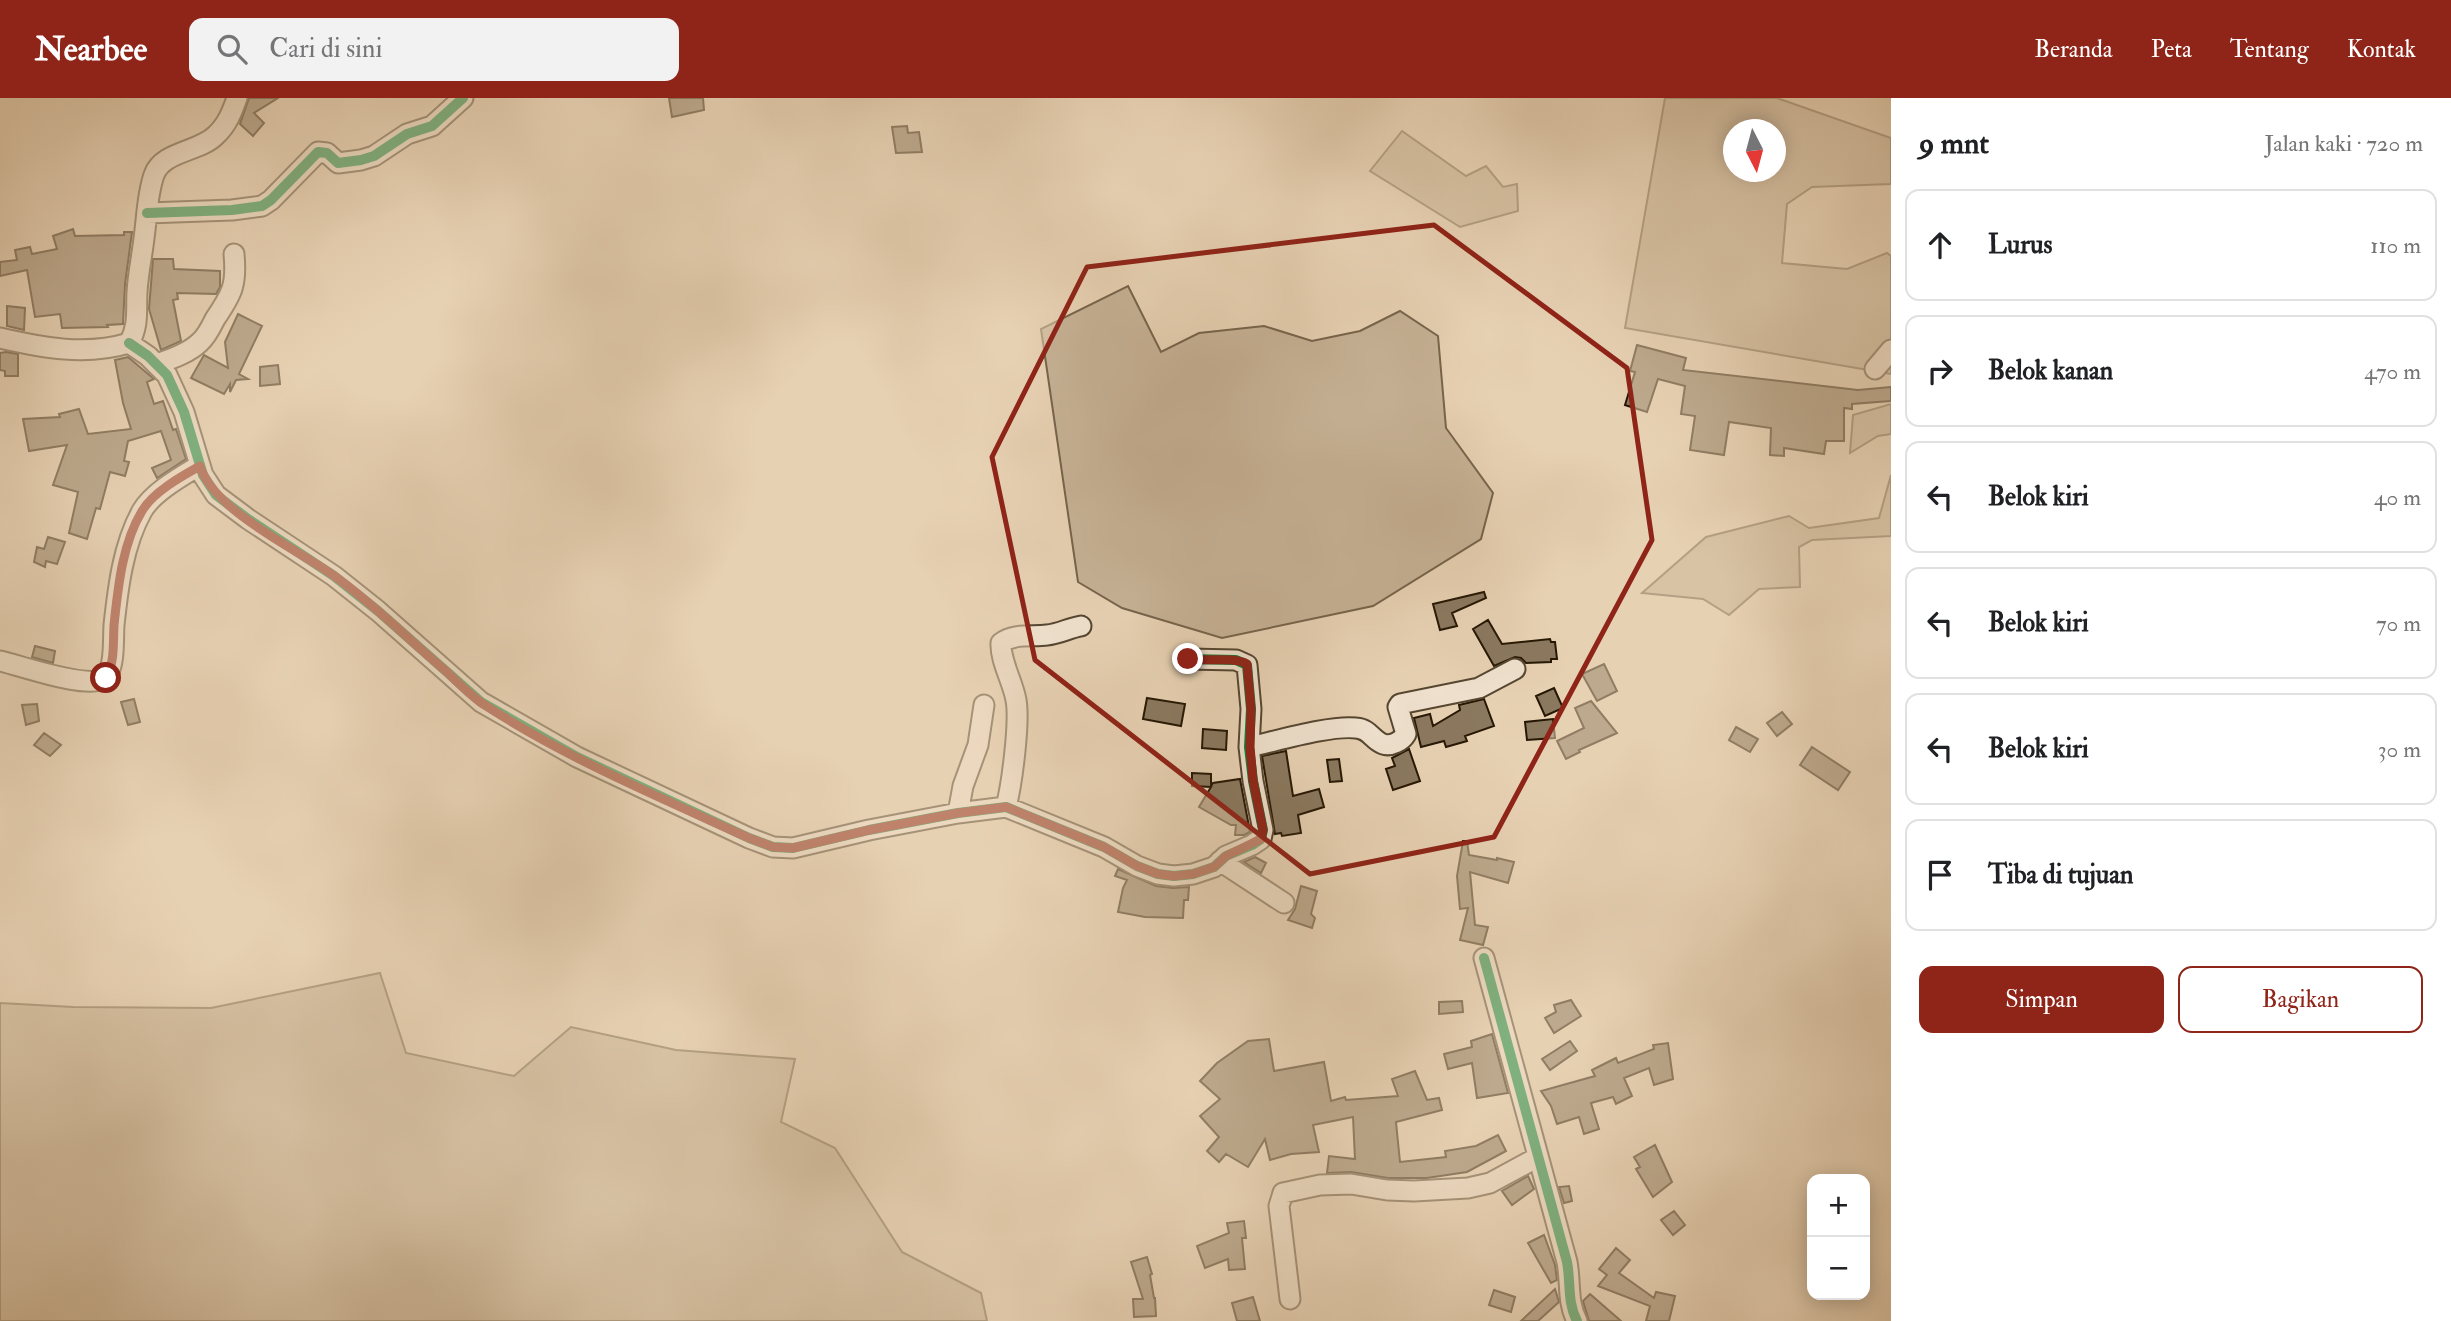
<!DOCTYPE html>
<html lang="id">
<meta charset="utf-8">
<style>
body{margin:0;font-family:"IM FELL Double Pica",serif;background:#f2f2f2;color:#202124}
.controls{position:absolute;right:21px;bottom:21px;display:grid;overflow:hidden;border-radius:14px;box-shadow:0 4px 18px #0003}
.controls button{width:63px;height:63px;display:grid;place-items:center;padding:0;border:0;border-bottom:2px solid #e0e0e0;background:#fff;color:#202124;font:35px sans-serif}
.compass{position:absolute;left:1723px;top:21px;width:63px;height:63px;border-radius:50%;background:#fff;box-shadow:0 4px 18px #0003;rotate:174deg}
.stop{position:absolute;width:21px;height:21px;margin:-16px;border:5px solid #8f2418;border-radius:50%;background:#fff}
.stop.end{background:#8f2418;border-color:#fff;box-shadow:0 2px 7px #0008}
.list{margin:0;padding:0;list-style:none}
h2{display:flex;justify-content:space-between;align-items:center;height:91px;margin:0;padding:0 28px;font-size:30px}
h2 small{font-size:23px;font-weight:400;color:#757577}
.list li{display:grid;grid-template-columns:46px 1fr auto;gap:21px;align-items:center;box-sizing:border-box;height:112px;margin:0 14px 14px;padding:0 14px;border:2px solid #e0e0e0;border-radius:14px}
.list b{display:block;font-size:26px;white-space:nowrap}
.list em{font-size:23px;font-style:normal;color:#757577}
.actions{display:flex;gap:14px;padding:21px 28px}
.actions a{flex:1;padding:16px 0;border:2px solid #8f2418;border-radius:14px;text-align:center;font-size:24px;color:#8f2418}
.actions .main{background:#8f2418;color:#fff}
.icon{flex:none;width:38px;height:38px;fill:none;stroke:currentColor;stroke-width:2;stroke-linecap:round;stroke-linejoin:round}
.map{position:relative;flex:none;width:1891px;height:1223px;overflow:hidden}
header{display:flex;align-items:center;gap:42px;box-sizing:border-box;height:98px;padding:0 35px;background:#8f2418;color:#fff}
header strong{font-size:33px}
nav{display:flex;gap:38px;margin-inline-start:auto;font-size:24px}
.search{width:490px;height:63px;background:#f2f2f2;display:flex;align-items:center;gap:18px;box-sizing:border-box;padding:0 24px;border-radius:14px;color:#757577;font-size:26px}
main{display:flex}
aside{flex:1;background:#fff}
.map>svg:first-child{display:block}
.green{fill:#c6b195;stroke:#76644c;stroke-width:2;fill-rule:evenodd}
.building{fill:#8a785f;stroke:#261704;stroke-width:2}
.lines{fill:none;stroke-linecap:round;stroke-linejoin:round}
.minor-casing{stroke:#564630;stroke-width:23}
.minor{stroke:#efe1ce;stroke-width:19}
.cycleway-casing{stroke:#efe1ce;stroke-width:15}
.cycleway{stroke:#00873e;stroke-width:10}
.route{stroke:#8f2418;stroke-width:9}
.marked{fill:none;stroke:#8f2418;stroke-width:5;stroke-linejoin:round}
</style>
<header>
<strong>Nearbee</strong>
<div class="search"><svg class="icon" aria-label="search" viewBox="0 0 24 24"><circle cx="10" cy="10" r="6"/><path d="M15 15l6 6"/></svg>Cari di sini</div>
<nav><a>Beranda</a><a>Peta</a><a>Tentang</a><a>Kontak</a></nav>
</header>
<main>
<div class="map">
<svg width="1891" height="1223" viewBox="0 0 1891 1223">
<rect width="100%" height="100%" fill="#e7d1b3"/>
<filter id="stains"><feTurbulence type="fractalNoise" baseFrequency=".00286" numOctaves="4"/><feColorMatrix values="0 0 0 0 .2 0 0 0 0 .09 0 0 0 0 .02 0 0 0 .5 -.17"/></filter>
<radialGradient id="worn" r=".72"><stop offset=".6" stop-color="#630" stop-opacity="0"/><stop offset="1" stop-color="#630" stop-opacity=".3"/></radialGradient>
<path class="green" d="M 1665,0 L 1777,0 L 1891,40 L 1891,86 L 1812,89 L 1787,106 L 1782,165 L 1847,171 L 1887,155 L 1891,158 L 1891,276 L 1625,230 ZM 1734,32 L 1776,32 L 1776,74 L 1734,74 Z
M 1402,33 L 1466,78 L 1486,68 L 1503,89 L 1517,86 L 1518,113 L 1460,129 L 1370,73 Z
M 1128,188 L 1161,254 L 1199,235 L 1264,228 L 1312,243 L 1360,233 L 1400,213 L 1438,238 L 1446,330 L 1493,395 L 1481,441 L 1373,508 L 1222,540 L 1122,510 L 1078,484 L 1041,231 Z
M 1891,306 L 1891,336 L 1878,338 L 1850,355 L 1853,317 Z
M 1891,377 L 1891,438 L 1812,442 L 1799,449 L 1800,489 L 1759,491 L 1729,517 L 1703,501 L 1642,495 L 1706,439 L 1789,418 L 1809,430 L 1879,420 Z
M 380,875 L 406,955 L 514,978 L 571,929 L 676,952 L 795,961 L 781,1024 L 835,1050 L 902,1154 L 981,1195 L 987,1223 L 0,1223 L 0,905 L 73,909 L 211,910 Z"/>
<path class="building" d="M 249,0 L 278,0 L 254,15 L 264,25 L 253,38 L 240,26 Z
M 669,0 L 703,0 L 704,12 L 672,19 Z
M 907,28 L 908,35 L 919,34 L 922,54 L 896,55 L 892,29 Z
M 73,131 L 75,138 L 124,137 L 124,134 L 132,134 L 125,186 L 123,226 L 107,227 L 108,229 L 62,230 L 60,216 L 35,219 L 27,172 L 0,178 L 0,164 L 17,162 L 15,152 L 30,149 L 32,156 L 57,151 L 53,138 Z
M 153,161 L 173,161 L 174,171 L 220,173 L 220,189 L 216,196 L 177,195 L 178,201 L 173,202 L 181,243 L 161,252 L 149,211 Z
M 7,208 L 25,210 L 24,232 L 7,228 Z
M 238,216 L 262,228 L 239,276 L 248,281 L 236,282 L 230,294 L 230,286 L 224,296 L 191,280 L 204,257 L 228,270 L 225,244 Z
M 1637,247 L 1686,260 L 1683,272 L 1858,292 L 1891,289 L 1891,303 L 1852,306 L 1852,311 L 1844,310 L 1844,343 L 1826,343 L 1824,356 L 1784,350 L 1784,358 L 1770,357 L 1771,330 L 1729,324 L 1724,357 L 1690,352 L 1695,318 L 1681,316 L 1685,288 L 1658,281 L 1647,314 L 1625,307 L 1635,274 L 1630,273 Z
M 6,254 L 18,256 L 18,278 L 5,278 L 5,273 L 0,272 L 0,255 Z
M 128,259 L 154,281 L 147,284 L 154,306 L 163,303 L 173,332 L 176,331 L 186,361 L 157,380 L 152,370 L 171,362 L 161,333 L 128,343 L 124,363 L 129,364 L 125,378 L 110,374 L 100,411 L 96,410 L 87,441 L 69,435 L 78,394 L 53,387 L 67,347 L 29,353 L 23,321 L 60,319 L 59,316 L 79,311 L 88,336 L 131,331 L 123,305 L 115,262 Z
M 278,267 L 280,286 L 260,288 L 260,269 Z
M 48,439 L 65,444 L 57,466 L 46,463 L 45,469 L 34,464 L 37,449 L 44,451 Z
M 1484,494 L 1486,500 L 1452,515 L 1457,528 L 1440,532 L 1433,506 Z
M 1488,522 L 1502,546 L 1550,541 L 1551,544 L 1555,544 L 1557,561 L 1551,561 L 1551,564 L 1526,565 L 1521,560 L 1515,559 L 1494,568 L 1473,531 Z
M 35,548 L 55,553 L 53,565 L 32,559 Z
M 1604,566 L 1617,593 L 1597,603 L 1582,576 Z
M 1554,590 L 1563,610 L 1545,618 L 1536,598 Z
M 1147,600 L 1185,606 L 1181,628 L 1143,621 Z
M 134,601 L 140,624 L 128,627 L 121,604 Z
M 1484,601 L 1494,628 L 1465,638 L 1467,643 L 1446,649 L 1444,643 L 1421,649 L 1414,620 L 1430,616 L 1433,628 L 1460,612 L 1459,607 Z
M 1591,603 L 1617,635 L 1579,652 L 1580,654 L 1566,661 L 1557,643 L 1584,630 L 1575,610 Z
M 37,606 L 39,623 L 26,627 L 22,607 Z
M 1782,614 L 1792,626 L 1777,638 L 1767,625 Z
M 1553,621 L 1555,640 L 1527,642 L 1525,624 Z
M 1736,629 L 1758,641 L 1750,654 L 1729,642 Z
M 1203,631 L 1227,633 L 1226,652 L 1202,650 Z
M 44,635 L 61,647 L 50,658 L 34,647 Z
M 1812,649 L 1850,674 L 1838,692 L 1800,667 Z
M 1409,651 L 1420,683 L 1393,692 L 1386,671 L 1395,668 L 1392,660 Z
M 1286,653 L 1293,698 L 1319,691 L 1324,709 L 1298,717 L 1301,735 L 1282,738 L 1281,735 L 1275,736 L 1262,658 Z
M 1339,661 L 1342,683 L 1330,684 L 1327,662 Z
M 1192,675 L 1211,676 L 1211,688 L 1213,685 L 1240,681 L 1250,734 L 1244,737 L 1235,737 L 1236,727 L 1231,727 L 1199,709 L 1211,689 L 1192,688 Z
M 1463,743 L 1467,743 L 1469,757 L 1497,762 L 1497,760 L 1514,764 L 1508,785 L 1470,774 L 1475,827 L 1488,829 L 1483,847 L 1460,842 L 1468,810 L 1460,811 L 1457,778 Z
M 1255,759 L 1266,765 L 1261,775 L 1244,764 Z
M 1118,771 L 1156,788 L 1173,790 L 1189,789 L 1188,802 L 1184,802 L 1183,820 L 1145,819 L 1118,814 L 1123,790 L 1127,782 L 1115,778 Z
M 1301,788 L 1317,793 L 1311,816 L 1315,820 L 1312,830 L 1288,822 L 1295,811 Z
M 1571,902 L 1581,918 L 1554,935 L 1545,920 L 1556,914 L 1554,907 Z
M 1462,903 L 1463,914 L 1439,916 L 1439,904 Z
M 1492,936 L 1508,995 L 1477,1000 L 1472,965 L 1448,971 L 1444,956 L 1472,949 L 1471,943 Z
M 1269,941 L 1274,973 L 1324,964 L 1331,1003 L 1345,999 L 1346,1002 L 1398,998 L 1392,981 L 1415,973 L 1427,1002 L 1439,1000 L 1442,1012 L 1396,1024 L 1400,1064 L 1446,1059 L 1445,1053 L 1476,1048 L 1498,1037 L 1506,1053 L 1467,1074 L 1427,1080 L 1388,1080 L 1351,1074 L 1327,1075 L 1329,1058 L 1355,1061 L 1353,1019 L 1313,1027 L 1319,1054 L 1291,1056 L 1270,1062 L 1265,1041 L 1248,1069 L 1226,1056 L 1219,1064 L 1207,1053 L 1219,1039 L 1200,1018 L 1220,1001 L 1200,983 L 1217,965 L 1248,943 Z
M 1570,943 L 1577,953 L 1550,972 L 1542,961 Z
M 1668,945 L 1673,981 L 1654,987 L 1649,970 L 1624,980 L 1632,998 L 1616,1006 L 1613,999 L 1591,1005 L 1599,1031 L 1584,1036 L 1579,1019 L 1557,1026 L 1551,1008 L 1541,993 L 1595,978 L 1592,972 L 1616,960 L 1618,965 L 1654,951 L 1653,947 Z
M 1655,1047 L 1672,1084 L 1653,1099 L 1636,1071 L 1640,1069 L 1634,1059 Z
M 1528,1078 L 1534,1091 L 1512,1107 L 1502,1093 Z
M 1569,1088 L 1572,1103 L 1564,1105 L 1559,1089 Z
M 1674,1113 L 1685,1127 L 1673,1137 L 1661,1122 Z
M 1244,1123 L 1246,1140 L 1242,1140 L 1245,1171 L 1229,1172 L 1228,1161 L 1205,1170 L 1197,1148 L 1229,1135 L 1227,1125 Z
M 1544,1137 L 1555,1167 L 1557,1182 L 1551,1185 L 1528,1145 Z
M 1616,1150 L 1630,1162 L 1619,1175 L 1654,1200 L 1656,1194 L 1675,1198 L 1669,1223 L 1646,1223 L 1650,1208 L 1598,1188 L 1607,1177 L 1599,1171 Z
M 1147,1159 L 1152,1176 L 1150,1177 L 1154,1200 L 1155,1200 L 1156,1218 L 1134,1219 L 1133,1201 L 1143,1201 L 1131,1164 Z
M 1555,1191 L 1559,1204 L 1538,1223 L 1521,1223 Z
M 1494,1192 L 1515,1199 L 1511,1214 L 1489,1207 Z
M 1590,1196 L 1621,1223 L 1589,1223 L 1583,1203 Z
M 1253,1199 L 1260,1223 L 1237,1223 L 1232,1205 Z"/>
<g class="lines">
<g class="minor-casing">
<path id="minor" d="M 147,115 L 232,112 L 262,108 L 271,102 L 318,54 L 327,55 L 338,65 L 361,62 L 374,58 L 407,36 L 432,28 L 463,0
M 0,240 C 43,250 86,258 129,245 C 139,228 136,213 137,194 C 138,176 142,158 144,140 C 147,119 147,97 154,77 C 162,53 200,54 216,37 C 227,27 232,14 237,0
M 129,245 L 148,258 L 167,277 L 184,314 L 203,377 L 216,397 L 248,421 L 334,478 L 378,513 L 481,604 L 577,659 L 749,740 L 773,749 L 793,750 L 869,732 L 958,715 L 1006,709 L 1104,749 L 1137,768 L 1158,776 L 1174,778 L 1193,776 L 1214,769 L 1226,758 L 1252,747 L 1261,741 L 1263,732 L 1253,683 L 1249,649 L 1251,611 L 1247,567 L 1236,562 L 1188,561
M 157,266 C 171,261 189,255 200,244 C 207,238 211,229 215,221 C 232,196 237,187 234,156
M 1875,271 L 1891,252
M 0,563 C 22,568 88,592 106,580 C 115,566 113,544 114,527 C 118,490 123,447 142,413 C 153,394 182,378 200,367
M 1249,649 C 1277,643 1330,627 1356,630 C 1370,631 1372,642 1383,646 C 1391,649 1402,643 1406,636 L 1398,609 L 1400,606 L 1479,590 L 1515,571
M 1006,709 C 1012,686 1020,624 1016,602 C 1013,584 1000,563 1001,545 C 1014,535 1032,539 1047,537 C 1059,536 1069,530 1081,528
M 958,715 L 963,688 L 978,647 L 984,607
M 1220,763 L 1284,805
M 1484,860 L 1567,1164 C 1571,1185 1567,1204 1577,1223
M 1290,1201 L 1279,1108 L 1283,1095 L 1320,1087 L 1351,1086 L 1387,1092 L 1414,1093 L 1468,1090 L 1490,1085 L 1538,1059"/>
</g>
<use href="#minor" class="minor"/>
<g class="cycleway-casing">
<path id="cycleway" d="M 147,115 L 232,112 L 262,108 L 271,102 L 318,54 L 327,55 L 338,65 L 361,62 L 374,58 L 407,36 L 432,28 L 463,0
M 129,245 L 148,258 L 167,277 L 184,314 L 203,377 L 216,397 L 248,421 L 334,478 L 378,513 L 481,604 L 577,659 L 749,740 L 773,749 L 793,750 L 869,732 L 958,715 L 1006,709 L 1104,749 L 1137,768 L 1158,776 L 1174,778 L 1193,776 L 1214,769 L 1226,758 L 1252,747 L 1261,741 L 1263,732 L 1253,683 L 1249,649 L 1251,611 L 1247,567 L 1236,562 L 1188,561
M 1484,860 L 1567,1164 C 1571,1185 1567,1204 1577,1223"/>
</g>
<use href="#cycleway" class="cycleway"/>
</g>
<g class="lines">
<path class="route" d="M 106,580 C 115,565 113,544 114,527 C 118,490 122,446 142,413 C 153,394 182,378 200,368 C 214,413 295,450 333,477 C 374,506 409,542 447,574 C 458,585 470,597 483,606 C 566,660 659,699 749,740 L 773,749 L 793,750 L 869,732 L 958,715 L 1006,709 L 1104,749 L 1137,768 L 1158,776 L 1174,778 L 1193,776 L 1214,769 L 1226,758 L 1261,741 L 1263,732 L 1253,682 L 1250,649 L 1251,611 L 1247,566 C 1235,558 1205,564 1188,561"/>
</g>
<path d="M0 0H1891V1223H0ZM 1434,127 L 1627,270 L 1652,442 L 1494,739 L 1310,776 L 1035,562 L 992,359 L 1087,169 Z" fill="#e7d1b3" fill-opacity=".55" fill-rule="evenodd"/>
<path class="marked" d="M 1434,127 L 1627,270 L 1652,442 L 1494,739 L 1310,776 L 1035,562 L 992,359 L 1087,169 Z"/>
<rect width="100%" height="100%" filter="url(#stains)"/>
<rect width="100%" height="100%" fill="url(#worn)"/>
</svg>
<div class="controls">
<button>+</button>
<button>−</button>
</div>
<svg class="compass" viewBox="-18 -18 36 36"><path d="M0-13l5 13h-10z" fill="#e53935"/><path d="M0 13l5-13h-10z" fill="#757577"/></svg>
<div class="stop" style="left:106px;top:580px"></div>
<div class="stop end" style="left:1188px;top:561px"></div>
</div>
<aside>
<h2>9 mnt<small>Jalan kaki · 720 m</small></h2>
<ul class="list">
<li><svg class="icon" aria-label="ahead" viewBox="0 0 24 24"><path d="M12 20V5M6 11l6-6 6 6"/></svg><div><b>Lurus</b></div><em>110 m</em></li>
<li><svg class="icon" aria-label="right" viewBox="0 0 24 24"><path d="M7 20v-9h11M14 6l5 5-5 5"/></svg><div><b>Belok kanan</b></div><em>470 m</em></li>
<li><svg class="icon" aria-label="left" viewBox="0 0 24 24"><path d="M17 20v-9H6M10 6l-5 5 5 5"/></svg><div><b>Belok kiri</b></div><em>40 m</em></li>
<li><svg class="icon" aria-label="left" viewBox="0 0 24 24"><path d="M17 20v-9H6M10 6l-5 5 5 5"/></svg><div><b>Belok kiri</b></div><em>70 m</em></li>
<li><svg class="icon" aria-label="left" viewBox="0 0 24 24"><path d="M17 20v-9H6M10 6l-5 5 5 5"/></svg><div><b>Belok kiri</b></div><em>30 m</em></li>
<li><svg class="icon" aria-label="arrive" viewBox="0 0 24 24"><path d="M6 21V4h12l-3 4 3 4H6"/></svg><div><b>Tiba di tujuan</b></div></li>
</ul>
<div class="actions"><a class="main">Simpan</a><a>Bagikan</a></div>
</aside>
</main>
